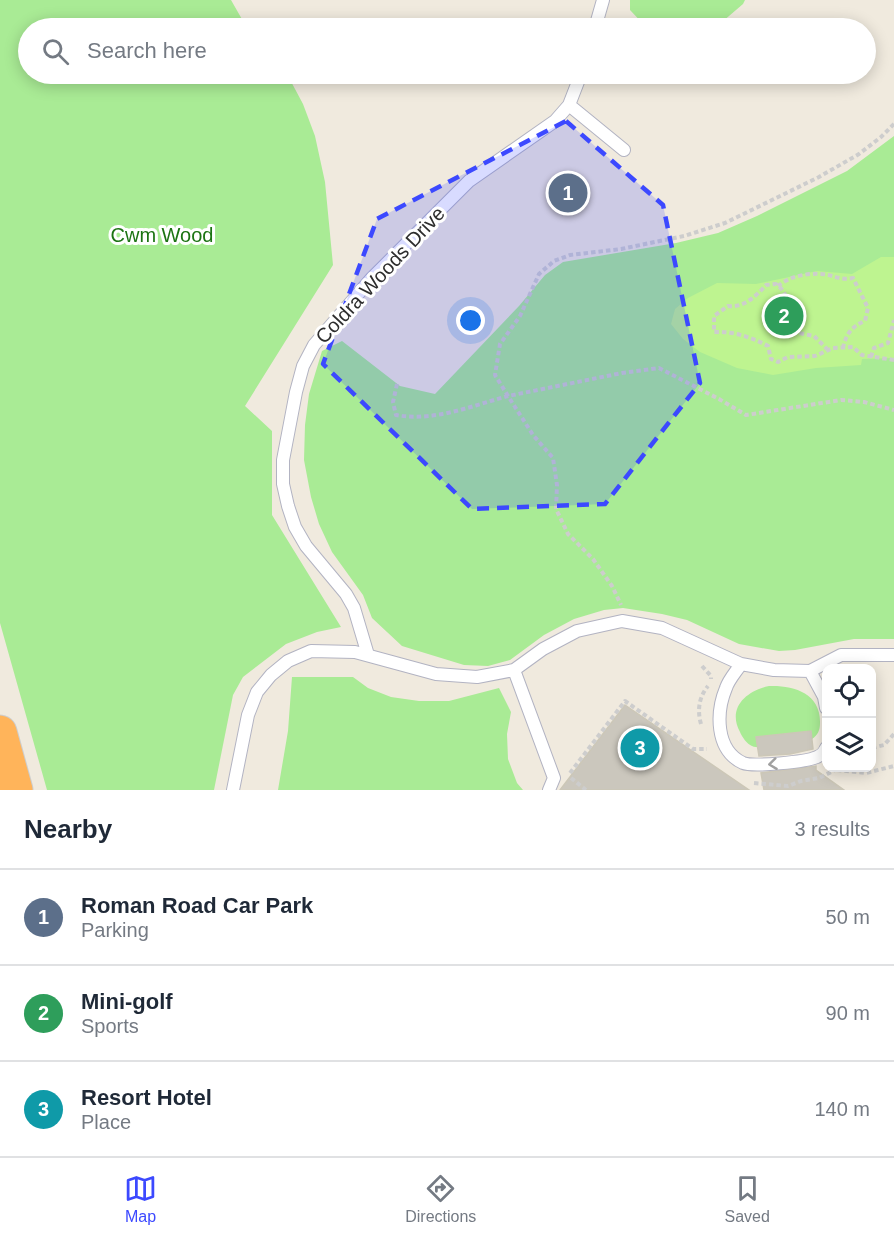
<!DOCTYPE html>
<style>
body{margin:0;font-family:Helvetica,sans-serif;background:#f2f2f3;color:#1f2937}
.controls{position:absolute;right:18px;bottom:18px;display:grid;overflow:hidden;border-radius:12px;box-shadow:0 3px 15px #0003}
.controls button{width:54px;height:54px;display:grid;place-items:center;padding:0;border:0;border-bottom:2px solid #e0e1e3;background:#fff;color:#1f2937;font:30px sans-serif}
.you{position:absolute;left:471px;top:321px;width:21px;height:21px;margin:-15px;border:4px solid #fff;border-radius:50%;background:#1a73e8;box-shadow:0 0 0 9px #1a73e833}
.badge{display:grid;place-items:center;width:39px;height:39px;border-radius:50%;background:#3c49ff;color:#fff;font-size:20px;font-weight:700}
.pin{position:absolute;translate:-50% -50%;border:3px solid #fff;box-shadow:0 2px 6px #0006}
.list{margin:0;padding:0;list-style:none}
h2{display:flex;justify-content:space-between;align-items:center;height:78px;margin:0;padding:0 24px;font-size:26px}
h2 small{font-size:20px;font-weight:400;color:#747a83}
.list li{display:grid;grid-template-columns:39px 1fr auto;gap:18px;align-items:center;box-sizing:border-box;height:96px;padding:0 24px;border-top:2px solid #e0e1e3}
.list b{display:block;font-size:22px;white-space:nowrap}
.list p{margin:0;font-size:20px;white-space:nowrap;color:#747a83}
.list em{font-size:20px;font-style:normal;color:#747a83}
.icon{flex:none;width:33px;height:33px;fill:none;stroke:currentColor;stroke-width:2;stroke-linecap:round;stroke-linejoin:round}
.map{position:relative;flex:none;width:894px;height:790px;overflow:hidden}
.search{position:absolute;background:#fff;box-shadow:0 3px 15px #0003;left:18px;right:18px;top:18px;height:66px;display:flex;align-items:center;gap:15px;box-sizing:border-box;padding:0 21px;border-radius:33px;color:#747a83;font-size:22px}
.sheet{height:366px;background:#fff}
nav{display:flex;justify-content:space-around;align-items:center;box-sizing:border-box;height:84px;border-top:2px solid #e0e1e3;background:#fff;font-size:16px;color:#747a83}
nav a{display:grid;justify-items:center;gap:3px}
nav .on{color:#3c49ff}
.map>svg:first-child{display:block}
.green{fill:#a9eb95}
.pitch{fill:#bef490}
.building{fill:#cbc7bd;stroke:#ccc7b7;stroke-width:1.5}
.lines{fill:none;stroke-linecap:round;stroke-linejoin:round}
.service-casing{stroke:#b2b3c2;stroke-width:14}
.motorway-casing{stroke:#cdcdcd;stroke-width:35}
.path{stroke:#cdcdcd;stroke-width:4;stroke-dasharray:4.5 3;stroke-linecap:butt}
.service{stroke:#fff;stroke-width:12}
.motorway{stroke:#ffb45a;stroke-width:33}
.oneway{stroke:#a0a0a0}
.marked{fill:#3c49ff;fill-opacity:0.2;stroke:#3c49ff;stroke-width:4.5;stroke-dasharray:12 8;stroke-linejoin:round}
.labels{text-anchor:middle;stroke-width:6;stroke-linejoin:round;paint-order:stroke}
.park-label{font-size:20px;fill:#1c7413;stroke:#fff}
.street-label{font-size:20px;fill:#2d2d2d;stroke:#fff}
</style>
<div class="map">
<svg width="894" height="790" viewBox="0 0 894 790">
<rect width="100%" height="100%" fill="#f0eade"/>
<path class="green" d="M 0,0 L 231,0 L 247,28 L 28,28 L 28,74 L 287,74 L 303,104 L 315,136 L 325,182 L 333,265 L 245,406 L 272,431 L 272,515 L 341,627 L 317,632 L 286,644 L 243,677 L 233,695 L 214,790 L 47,790 L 0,623 Z
M 630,0 L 745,0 L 743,4 L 715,28 L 646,28 L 645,26 L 630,10 Z
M 894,136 L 894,639 L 854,639 L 795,650 L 779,651 L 739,644 L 687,620 L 662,614 L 623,608 L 604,610 L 574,619 L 544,635 L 510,660 L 488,666 L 464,665 L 402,646 L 372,618 L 363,595 L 332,552 L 319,524 L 311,497 L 304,460 L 305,425 L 309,394 L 322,351 L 342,341 L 400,386 L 435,394 L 519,306 L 545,275 L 563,262 L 676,243 L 718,233 L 757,216 L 847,171 Z
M 292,677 L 353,677 L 368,688 L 391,697 L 419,701 L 449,701 L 499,688 L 511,712 L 507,734 L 508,759 L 517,783 L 523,790 L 278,790 L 288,731 Z
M 769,686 C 793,685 821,693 820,723 C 820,730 818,735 812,739 C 799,741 763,751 752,746 C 747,744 742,737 740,732 C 727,708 746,691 769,686 Z"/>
<path class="pitch" d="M 881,257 L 894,257 L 894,358 L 862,359 L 861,365 L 816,368 L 773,375 L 737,368 L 700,352 L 683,339 L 671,324 L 675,309 L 688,298 L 717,283 L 756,284 L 817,271 L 852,274 Z"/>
<path class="building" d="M 625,705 L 749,790 L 560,790 Z
M 811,731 L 813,749 L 790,754 L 759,756 L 756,737 Z
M 816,766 L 816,770 L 844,790 L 764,790 L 761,773 Z"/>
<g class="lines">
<g class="service-casing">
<path id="service" d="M 595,28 L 603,0
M 569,105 L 624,150
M 368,655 L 354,608 L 346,594 L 306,546 L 295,527 L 288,506 L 283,484 L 283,460 L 296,392 L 303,366 L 314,345 L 371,279 L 469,181 L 555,121 L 569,105 L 581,74
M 741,664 C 736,672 729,679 726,688 C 716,712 715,750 743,763 C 753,767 806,762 817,757 C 822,755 824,753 826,748
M 514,670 L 554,778 L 549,790
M 810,671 L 824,697 L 826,708
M 233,790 L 248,715 L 257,692 L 271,675 L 288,661 L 311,651 L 355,652 L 436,674 L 477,677 L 514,670 L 543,649 L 577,631 L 622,621 L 662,628 L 741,664 L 774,670 L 810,671 L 841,655 L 894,655"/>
</g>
<g class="motorway-casing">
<path id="motorway" d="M 0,732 L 16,790"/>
</g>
<path class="path" d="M 894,124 L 881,137 L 859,154 L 819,177 L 725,223 L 684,236 L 621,249 L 570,255 L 554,261 L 539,274 L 520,316 L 500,344 L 495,375 L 508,396 L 622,373 L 659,368 L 719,399 L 746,415 L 841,400 L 864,402 L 894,410
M 778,286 C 788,277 806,273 820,274 C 833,274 839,281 853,278 L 868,308 L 865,321 C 852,326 846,334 843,348
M 828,350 L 814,336 L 789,331 L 783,325 C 784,306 793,297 776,284 L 766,285 C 756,296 744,308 728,306 L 714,316 L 714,332 C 733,331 751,337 768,346 L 771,359 L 778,362 L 788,357 L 815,356 L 833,348 L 853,347 L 862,355 L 894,360
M 871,357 L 874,348 L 888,343 L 894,320
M 397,384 L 393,402 L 396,415 C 434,422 471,406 508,396 L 533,435 L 553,458 L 557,485 L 556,509 L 568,534 L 593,559 L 612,586 L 621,605
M 702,666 L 711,676 L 711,679
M 701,724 C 697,710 699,697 708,686
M 872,748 L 884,745 L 894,734
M 837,770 L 866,773 L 894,766
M 570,773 L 625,701 L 693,749 L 707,749
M 571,778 L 586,790
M 754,783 L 788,786 L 801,781 L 819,778 L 839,768"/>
<use href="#service" class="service"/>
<use href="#motorway" class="motorway"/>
</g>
<defs><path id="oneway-chevron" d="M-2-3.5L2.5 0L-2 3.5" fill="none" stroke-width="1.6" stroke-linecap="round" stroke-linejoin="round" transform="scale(1.5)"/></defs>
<use class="oneway" href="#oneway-chevron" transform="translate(773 764) rotate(173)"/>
<path class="marked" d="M 566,121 L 663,205 L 700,383 L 605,504 L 472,509 L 323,364 L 377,219 Z"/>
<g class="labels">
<g class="park-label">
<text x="162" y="242">Cwm Wood</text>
</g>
<g class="street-label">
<text transform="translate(380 275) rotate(-47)" y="7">Coldra Woods Drive</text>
</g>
</g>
</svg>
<div class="controls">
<button><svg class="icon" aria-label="locate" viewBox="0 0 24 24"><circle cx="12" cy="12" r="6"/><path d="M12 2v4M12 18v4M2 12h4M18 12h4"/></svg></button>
<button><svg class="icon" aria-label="layers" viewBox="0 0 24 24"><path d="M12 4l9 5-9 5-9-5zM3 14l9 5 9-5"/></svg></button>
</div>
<div class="you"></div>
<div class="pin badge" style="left:568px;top:193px;background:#5c6f8a">1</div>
<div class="pin badge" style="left:784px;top:316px;background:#2e9e5b">2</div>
<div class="pin badge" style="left:640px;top:748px;background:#0f9aa8">3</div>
<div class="search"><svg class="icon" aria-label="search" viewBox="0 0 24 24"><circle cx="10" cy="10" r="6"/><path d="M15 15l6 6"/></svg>Search here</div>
</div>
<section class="sheet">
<h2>Nearby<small>3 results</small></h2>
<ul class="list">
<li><span class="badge" style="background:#5c6f8a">1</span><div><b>Roman Road Car Park</b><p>Parking</p></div><em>50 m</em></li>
<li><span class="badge" style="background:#2e9e5b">2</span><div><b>Mini-golf</b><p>Sports</p></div><em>90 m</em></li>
<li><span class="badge" style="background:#0f9aa8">3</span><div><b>Resort Hotel</b><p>Place</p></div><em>140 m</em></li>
</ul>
</section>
<nav>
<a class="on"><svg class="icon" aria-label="map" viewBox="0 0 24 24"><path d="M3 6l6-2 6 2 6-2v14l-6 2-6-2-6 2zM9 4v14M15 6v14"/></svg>Map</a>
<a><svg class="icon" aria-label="directions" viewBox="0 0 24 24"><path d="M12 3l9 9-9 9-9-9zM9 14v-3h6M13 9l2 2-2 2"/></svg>Directions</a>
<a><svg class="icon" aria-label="saved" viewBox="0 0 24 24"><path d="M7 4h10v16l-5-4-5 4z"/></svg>Saved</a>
</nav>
